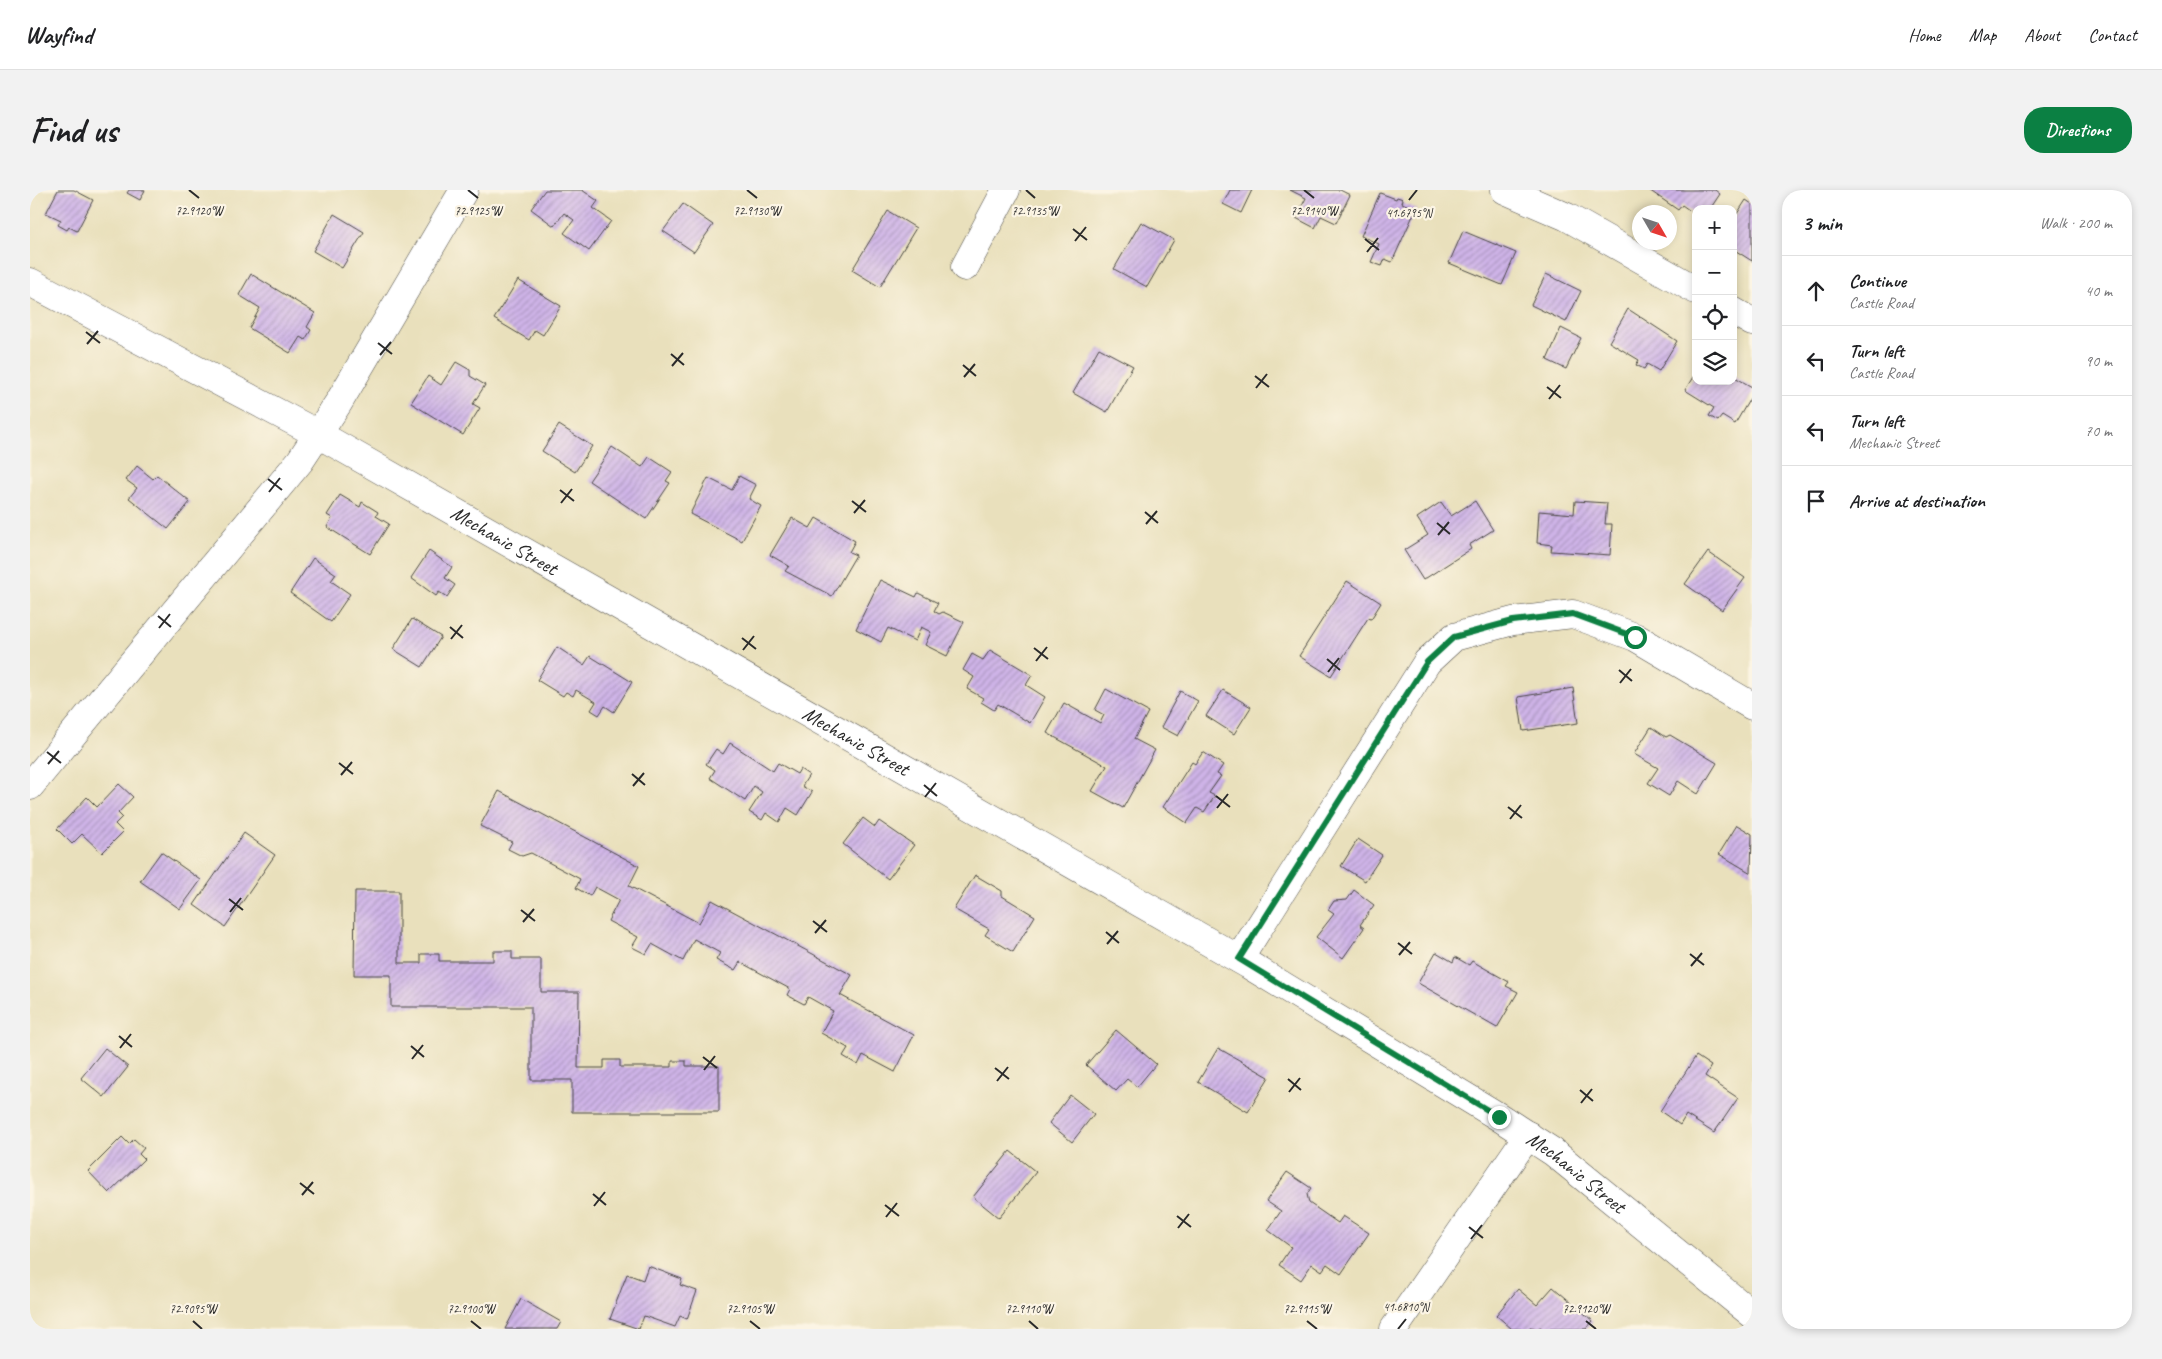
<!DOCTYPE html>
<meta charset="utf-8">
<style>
body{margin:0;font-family:Caveat,sans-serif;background:#f2f2f2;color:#202124}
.controls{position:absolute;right:15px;top:15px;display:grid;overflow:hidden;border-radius:10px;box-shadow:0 2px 8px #0003}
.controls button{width:45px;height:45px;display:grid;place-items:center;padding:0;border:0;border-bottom:1px solid #e0e0e0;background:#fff;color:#202124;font:25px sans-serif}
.compass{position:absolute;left:1602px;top:15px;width:45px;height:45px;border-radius:50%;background:#fff;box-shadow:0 2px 8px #0003;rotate:129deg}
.stop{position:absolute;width:15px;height:15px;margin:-11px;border:4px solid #0b8043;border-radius:50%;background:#fff}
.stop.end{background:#0b8043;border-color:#fff;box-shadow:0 1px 5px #0008}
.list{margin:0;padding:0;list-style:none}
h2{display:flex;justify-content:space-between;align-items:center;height:65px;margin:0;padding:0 20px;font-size:21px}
h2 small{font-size:16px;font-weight:400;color:#757577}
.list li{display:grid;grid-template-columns:32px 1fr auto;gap:15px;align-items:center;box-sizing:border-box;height:70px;padding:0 20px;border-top:1px solid #e0e0e0}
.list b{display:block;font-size:19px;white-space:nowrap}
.list p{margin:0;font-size:16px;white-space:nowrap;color:#757577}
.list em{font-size:16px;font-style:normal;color:#757577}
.icon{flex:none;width:28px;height:28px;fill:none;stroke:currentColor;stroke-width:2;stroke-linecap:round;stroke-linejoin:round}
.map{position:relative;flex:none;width:1722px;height:1139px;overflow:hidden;border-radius:20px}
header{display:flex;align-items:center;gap:30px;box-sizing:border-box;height:70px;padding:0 25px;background:#fff;border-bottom:1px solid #e0e0e0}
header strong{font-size:24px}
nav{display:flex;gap:28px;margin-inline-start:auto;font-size:18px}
.intro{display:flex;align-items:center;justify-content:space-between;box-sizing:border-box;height:120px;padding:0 30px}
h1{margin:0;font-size:35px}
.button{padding:12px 22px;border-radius:20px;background:#0b8043;color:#fff;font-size:18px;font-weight:700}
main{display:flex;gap:30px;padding:0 30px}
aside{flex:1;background:#fff;border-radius:20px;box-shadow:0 2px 8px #0003}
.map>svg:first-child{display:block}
.building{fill:url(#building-hatch)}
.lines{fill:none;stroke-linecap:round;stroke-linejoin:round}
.minor-casing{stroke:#484641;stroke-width:29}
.secondary-casing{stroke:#484641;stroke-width:29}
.minor{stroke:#fff;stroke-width:28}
.secondary{stroke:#fff;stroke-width:28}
.route{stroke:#0b8043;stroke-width:6}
.ticks{fill:none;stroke:#2b2b2b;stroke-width:2}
.labels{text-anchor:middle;stroke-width:4.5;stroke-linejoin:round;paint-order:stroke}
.street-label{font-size:21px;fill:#2b2b2b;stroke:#fcf5e5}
.ticks-label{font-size:12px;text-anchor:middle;fill:#2b2b2b;stroke:#fcf5e5;stroke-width:4.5;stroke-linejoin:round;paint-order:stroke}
</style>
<header>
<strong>Wayfind</strong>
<nav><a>Home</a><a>Map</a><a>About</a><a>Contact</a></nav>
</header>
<div class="intro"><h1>Find us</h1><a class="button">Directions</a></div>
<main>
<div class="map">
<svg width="1722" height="1139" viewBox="0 0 1722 1139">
<defs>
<pattern id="building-hatch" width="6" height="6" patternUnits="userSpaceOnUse" patternTransform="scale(1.25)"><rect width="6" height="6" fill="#cfb4e8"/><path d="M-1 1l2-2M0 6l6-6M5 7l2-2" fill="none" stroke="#a893bc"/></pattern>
</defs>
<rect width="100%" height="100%" fill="#fcf5e5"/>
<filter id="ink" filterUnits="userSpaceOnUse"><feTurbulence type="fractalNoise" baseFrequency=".02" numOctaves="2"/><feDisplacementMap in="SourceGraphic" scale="10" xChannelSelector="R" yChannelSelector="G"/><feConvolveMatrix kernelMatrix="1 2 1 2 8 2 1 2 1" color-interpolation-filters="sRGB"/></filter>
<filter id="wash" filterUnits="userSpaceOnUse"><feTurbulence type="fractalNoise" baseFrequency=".0096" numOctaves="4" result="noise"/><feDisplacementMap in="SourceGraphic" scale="20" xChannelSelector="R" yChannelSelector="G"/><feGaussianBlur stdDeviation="1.12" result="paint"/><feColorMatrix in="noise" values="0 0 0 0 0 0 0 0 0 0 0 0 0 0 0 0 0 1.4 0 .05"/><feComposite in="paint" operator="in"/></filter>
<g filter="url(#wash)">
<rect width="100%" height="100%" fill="#e9e0bc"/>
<g id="blocks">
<path class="building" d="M 28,0 L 44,0 L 63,10 L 47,41 L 39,37 L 37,40 L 28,35 L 31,30 L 16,23 Z
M 99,0 L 115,0 L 110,10 L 97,3 Z
M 515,0 L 552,0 L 568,11 L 563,18 L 581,31 L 559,61 L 534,43 L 544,30 L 534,23 L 524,36 L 501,19 Z
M 1200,0 L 1222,0 L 1211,23 L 1193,14 Z
M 1260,0 L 1310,0 L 1320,5 L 1306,33 L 1291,26 L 1285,38 L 1266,28 L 1276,8 Z
M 1619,0 L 1685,0 L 1690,4 L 1680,19 L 1666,19 L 1666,25 L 1652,15 L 1648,20 Z
M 1350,3 L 1366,9 L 1367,7 L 1373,9 L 1372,13 L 1386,19 L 1362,72 L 1355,69 L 1352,76 L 1341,72 L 1349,54 L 1331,46 Z
M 1716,10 L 1722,14 L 1722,71 L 1703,59 L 1703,30 Z
M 653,14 L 683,35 L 664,62 L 633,41 Z
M 858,21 L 886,38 L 850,97 L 822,80 Z
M 304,24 L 334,42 L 312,78 L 283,61 Z
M 1111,32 L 1144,50 L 1117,97 L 1084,79 Z
M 1433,41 L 1486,63 L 1472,95 L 1419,73 Z
M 221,84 L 285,123 L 277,137 L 281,140 L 275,150 L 270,147 L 260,163 L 219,138 L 230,118 L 209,105 Z
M 1516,84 L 1551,101 L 1536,132 L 1501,115 Z
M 488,90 L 531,116 L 513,145 L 505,140 L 499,150 L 464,129 Z
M 1598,119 L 1647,151 L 1629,181 L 1617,174 L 1614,179 L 1606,175 L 1609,170 L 1579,152 Z
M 1531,138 L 1551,148 L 1536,179 L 1517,170 Z
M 1069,158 L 1103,176 L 1077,222 L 1043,203 Z
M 426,172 L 440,180 L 440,186 L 455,195 L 443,214 L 450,218 L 433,245 L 381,213 L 398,186 L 411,195 Z
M 1666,182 L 1666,191 L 1703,191 L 1703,186 L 1722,197 L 1722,205 L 1705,234 L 1692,226 L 1688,231 L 1679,226 L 1684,218 L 1655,200 Z
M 529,235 L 562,256 L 545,282 L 512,261 Z
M 582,257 L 612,277 L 619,267 L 642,282 L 636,291 L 640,293 L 616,329 L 559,291 Z
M 107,276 L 123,289 L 127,285 L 160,312 L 138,339 L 99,308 L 107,298 L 96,290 Z
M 709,286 L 726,295 L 719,309 L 731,316 L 712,351 L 660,324 L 678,288 L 702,300 Z
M 310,305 L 330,317 L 332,312 L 348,322 L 346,326 L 359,334 L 340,364 L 297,337 L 302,328 L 297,325 Z
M 1445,311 L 1463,340 L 1439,355 L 1441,359 L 1393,390 L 1374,360 L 1398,345 L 1387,328 L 1411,312 L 1421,326 Z
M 1545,311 L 1577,313 L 1575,334 L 1582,334 L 1580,365 L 1521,361 L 1522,355 L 1507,353 L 1509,321 L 1544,324 Z
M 762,328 L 780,338 L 786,328 L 825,351 L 819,362 L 826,365 L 802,406 L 755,381 L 759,376 L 740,365 Z
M 399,361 L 422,377 L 415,388 L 425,395 L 417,407 L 409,402 L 406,406 L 381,388 Z
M 1678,362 L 1715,388 L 1692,420 L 1655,394 Z
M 283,368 L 306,384 L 301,391 L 320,404 L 301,432 L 260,403 Z
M 850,390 L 886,407 L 888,403 L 908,413 L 904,421 L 909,424 L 913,422 L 934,432 L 917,466 L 895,455 L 901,442 L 891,437 L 885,451 L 858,438 L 851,452 L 826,439 Z
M 1317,391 L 1351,413 L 1341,429 L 1338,428 L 1301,486 L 1269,466 Z
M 382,429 L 411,447 L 392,477 L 363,459 Z
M 527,457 L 554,475 L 560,466 L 602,492 L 584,522 L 575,516 L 569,525 L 561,520 L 566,512 L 546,500 L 543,506 L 536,502 L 533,506 L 507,490 Z
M 960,460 L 1002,485 L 996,495 L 1015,507 L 1000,533 L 968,514 L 964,520 L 951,512 L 953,508 L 937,499 L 944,487 L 933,480 L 942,464 L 953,470 Z
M 1543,498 L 1548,533 L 1493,541 L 1488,507 Z
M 1076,499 L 1118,522 L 1104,549 L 1125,560 L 1093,618 L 1062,601 L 1077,576 L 1017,543 L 1034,513 L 1070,533 L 1074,525 L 1065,520 Z
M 1193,500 L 1221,517 L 1204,544 L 1176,526 Z
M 1150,501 L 1168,511 L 1148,546 L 1131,537 Z
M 1621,537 L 1636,547 L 1640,545 L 1687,573 L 1668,604 L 1648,591 L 1639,606 L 1618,593 L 1628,578 L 1604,564 Z
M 700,553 L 743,581 L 748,573 L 767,584 L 770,579 L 779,585 L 772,596 L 782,602 L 768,625 L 757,618 L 749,632 L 736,623 L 732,630 L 719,622 L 732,602 L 724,596 L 715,611 L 680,588 L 685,580 L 676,574 L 686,559 L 693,564 Z
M 1173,562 L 1193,575 L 1187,584 L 1191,586 L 1179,603 L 1185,606 L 1174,622 L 1167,618 L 1157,633 L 1133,617 L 1162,572 L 1165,574 Z
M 89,594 L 103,607 L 88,623 L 92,627 L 85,634 L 93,642 L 72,663 L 52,644 L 42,654 L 27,639 L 57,607 L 67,617 Z
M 469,601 L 609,676 L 599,696 L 669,733 L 682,710 L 822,785 L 810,805 L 884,845 L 865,882 L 833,865 L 828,875 L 813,866 L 818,858 L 791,843 L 803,821 L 778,807 L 774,814 L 757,805 L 760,799 L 710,772 L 705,780 L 686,770 L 690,763 L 664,749 L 653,771 L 622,754 L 616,764 L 602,757 L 608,747 L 578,731 L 589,710 L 565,697 L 560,706 L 546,698 L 550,689 L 501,663 L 492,666 L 478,659 L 482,652 L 450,636 Z
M 833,628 L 845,637 L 849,631 L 884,655 L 858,689 L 813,654 Z
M 1707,635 L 1722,644 L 1721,683 L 1689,664 Z
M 214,643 L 245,665 L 195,737 L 164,715 Z
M 1328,649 L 1352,665 L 1335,691 L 1311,676 Z
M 131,662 L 171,690 L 150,719 L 110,691 Z
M 945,685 L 972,701 L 972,706 L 1005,726 L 983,762 L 955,745 L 959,739 L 924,719 Z
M 1324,700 L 1344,715 L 1330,735 L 1334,738 L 1313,768 L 1286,747 L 1304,724 L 1298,720 L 1304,711 L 1317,710 Z
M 325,701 L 369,701 L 369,773 L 391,773 L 391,764 L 409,764 L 409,771 L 463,771 L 463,761 L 482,761 L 482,769 L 511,769 L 511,802 L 549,802 L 548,878 L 574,878 L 574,870 L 590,870 L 590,877 L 642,877 L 642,871 L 656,871 L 656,876 L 689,876 L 689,922 L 542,922 L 542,890 L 501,890 L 501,817 L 361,817 L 361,785 L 324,785 Z
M 1406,762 L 1423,772 L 1425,767 L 1439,775 L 1442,771 L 1479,792 L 1476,796 L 1488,802 L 1467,838 L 1388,793 Z
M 1086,840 L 1126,874 L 1107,897 L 1097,889 L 1086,901 L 1056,875 Z
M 75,858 L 98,877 L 74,907 L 51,888 Z
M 1188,858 L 1239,887 L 1218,922 L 1168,892 Z
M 1666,866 L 1681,876 L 1675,886 L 1708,908 L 1684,943 L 1656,925 L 1650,935 L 1630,921 Z
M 1040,905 L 1064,924 L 1042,952 L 1019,933 Z
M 92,947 L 99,954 L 104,949 L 114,958 L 109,964 L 114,969 L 79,1003 L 58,981 Z
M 980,961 L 1006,982 L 969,1028 L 943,1007 Z
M 1257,982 L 1281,998 L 1277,1004 L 1279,1013 L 1308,1033 L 1313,1026 L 1339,1043 L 1311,1084 L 1297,1074 L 1292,1081 L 1282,1074 L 1271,1090 L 1249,1075 L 1261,1057 L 1238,1040 L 1251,1021 L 1236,1011 Z
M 618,1076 L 652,1089 L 650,1095 L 667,1101 L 657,1129 L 650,1126 L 645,1137 L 614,1126 L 609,1139 L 580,1129 L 597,1084 L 613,1090 Z
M 1523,1097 L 1563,1131 L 1556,1139 L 1513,1139 L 1510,1137 L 1508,1139 L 1500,1137 L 1498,1139 L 1482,1139 L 1466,1125 L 1488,1099 L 1507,1115 Z
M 491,1109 L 531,1132 L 527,1139 L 475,1139 Z"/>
</g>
</g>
<g filter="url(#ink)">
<use href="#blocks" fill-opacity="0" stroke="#484641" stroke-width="1"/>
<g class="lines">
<g class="minor-casing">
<g id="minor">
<path d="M 1475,0 L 1537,27 L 1666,100"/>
<path d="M 935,77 L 976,0"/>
<path id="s1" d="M 0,92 L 288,244 L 1219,775 L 1469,927 L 1523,962 L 1722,1124"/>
<path d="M 1703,121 L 1722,132"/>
<path d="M 1209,769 L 1397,472 L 1424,447 L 1483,431 L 1543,424 L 1605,447 L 1722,516"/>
<path d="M 1364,1139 L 1498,945"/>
</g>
</g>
<g class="secondary-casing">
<path id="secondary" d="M 0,596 L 270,271 L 309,212 L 434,0"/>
</g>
<use href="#minor" class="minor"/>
<use href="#secondary" class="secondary"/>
</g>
</g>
<g class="lines" filter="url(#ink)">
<path class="route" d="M 1469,927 L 1209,769 L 1397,472 L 1424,447 L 1483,431 L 1543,424 L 1605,447"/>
</g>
<path class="ticks" d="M 159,0 L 169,8M 438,0 L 448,8M 717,0 L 727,8M 996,0 L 1005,8M 1274,0 L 1284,8M 1379,10 L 1387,0M 1043,39 L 1057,50M 1335,49 L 1349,60M 1045,51 L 1056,37M 1337,62 L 1348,48M 56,142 L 70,153M 348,153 L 362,164M 57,154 L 68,141M 641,164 L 654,175M 350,165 L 361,152M 933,175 L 946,186M 642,176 L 653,163M 1225,186 L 1239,197M 934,187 L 945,174M 1517,197 L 1531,208M 1226,198 L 1237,184M 1519,209 L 1530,195M 238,289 L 252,300M 530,300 L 544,311M 239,302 L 250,288M 822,311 L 836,322M 531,313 L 542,299M 1115,322 L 1128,333M 824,323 L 835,310M 1407,333 L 1420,344M 1116,334 L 1127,321M 1408,345 L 1419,332M 128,426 L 141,437M 420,437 L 433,448M 129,438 L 140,424M 712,448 L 726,459M 421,449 L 432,435M 1004,458 L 1018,469M 713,460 L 724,446M 1297,469 L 1310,480M 1006,471 L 1017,457M 1589,480 L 1602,491M 1298,482 L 1309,468M 1590,493 L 1601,479M 17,562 L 31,573M 309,573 L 323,584M 18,574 L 29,561M 602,584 L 615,595M 311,585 L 322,572M 894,595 L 907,606M 603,596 L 614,583M 1186,606 L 1200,617M 895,607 L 906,593M 1478,617 L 1492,628M 1187,618 L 1198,604M 1480,629 L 1491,615M 199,709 L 213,720M 491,720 L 505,731M 200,722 L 211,708M 783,731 L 797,742M 493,732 L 504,719M 1076,742 L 1089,753M 785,743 L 796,730M 1368,753 L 1382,764M 1077,754 L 1088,741M 1660,764 L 1674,775M 1369,765 L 1380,752M 1661,776 L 1672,763M 89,846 L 102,857M 381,856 L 394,867M 90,858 L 101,844M 673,867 L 687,878M 382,869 L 393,855M 965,878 L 979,889M 674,880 L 685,866M 1258,889 L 1271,900M 967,891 L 978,877M 1550,900 L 1563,911M 1259,902 L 1270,888M 1551,913 L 1562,899M 270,993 L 284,1004M 563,1004 L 576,1015M 272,1005 L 283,992M 855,1015 L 869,1026M 564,1016 L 575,1002M 1147,1026 L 1161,1037M 856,1027 L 867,1013M 1439,1037 L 1453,1048M 1148,1038 L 1159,1024M 1441,1049 L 1452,1035M 163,1131 L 172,1139M 441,1131 L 451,1139M 720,1131 L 730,1139M 999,1131 L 1008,1139M 1277,1131 L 1287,1139M 1556,1131 L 1566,1139M 1368,1139 L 1376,1129"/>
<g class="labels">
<g class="street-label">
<text dy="7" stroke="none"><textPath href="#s1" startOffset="540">Mechanic Street</textPath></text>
<text dy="7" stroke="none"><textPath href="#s1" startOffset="945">Mechanic Street</textPath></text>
<text dy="7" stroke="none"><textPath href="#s1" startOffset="1785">Mechanic Street</textPath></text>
</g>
</g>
<g class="ticks-label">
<text x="1284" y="25">72.9140°W</text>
<text x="169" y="25">72.9120°W</text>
<text x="448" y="25">72.9125°W</text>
<text x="727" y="25">72.9130°W</text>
<text x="1005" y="25">72.9135°W</text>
<text x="1379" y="27">41.6795°N</text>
<text x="1376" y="1121">41.6810°N</text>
<text x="163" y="1123">72.9095°W</text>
<text x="441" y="1123">72.9100°W</text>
<text x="720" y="1123">72.9105°W</text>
<text x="999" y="1123">72.9110°W</text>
<text x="1277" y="1123">72.9115°W</text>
<text x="1556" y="1123">72.9120°W</text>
</g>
</svg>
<div class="controls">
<button>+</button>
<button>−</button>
<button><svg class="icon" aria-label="locate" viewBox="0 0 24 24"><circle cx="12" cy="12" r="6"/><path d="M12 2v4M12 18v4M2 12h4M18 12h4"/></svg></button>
<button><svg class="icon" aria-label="layers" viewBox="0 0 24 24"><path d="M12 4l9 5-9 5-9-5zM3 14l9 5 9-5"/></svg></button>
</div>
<svg class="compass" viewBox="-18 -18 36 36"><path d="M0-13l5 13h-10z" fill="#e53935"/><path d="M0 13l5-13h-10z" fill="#757577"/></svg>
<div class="stop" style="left:1605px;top:447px"></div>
<div class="stop end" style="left:1469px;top:927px"></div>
</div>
<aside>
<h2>3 min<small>Walk · 200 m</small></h2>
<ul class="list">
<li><svg class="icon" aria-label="ahead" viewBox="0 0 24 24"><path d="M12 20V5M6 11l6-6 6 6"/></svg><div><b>Continue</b><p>Castle Road</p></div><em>40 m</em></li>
<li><svg class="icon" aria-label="left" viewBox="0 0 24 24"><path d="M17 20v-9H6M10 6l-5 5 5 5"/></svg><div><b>Turn left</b><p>Castle Road</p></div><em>90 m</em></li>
<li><svg class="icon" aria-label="left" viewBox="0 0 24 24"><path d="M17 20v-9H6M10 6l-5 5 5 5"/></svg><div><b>Turn left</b><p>Mechanic Street</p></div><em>70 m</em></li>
<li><svg class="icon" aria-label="arrive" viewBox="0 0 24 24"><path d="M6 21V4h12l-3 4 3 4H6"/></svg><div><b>Arrive at destination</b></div></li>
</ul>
</aside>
</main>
